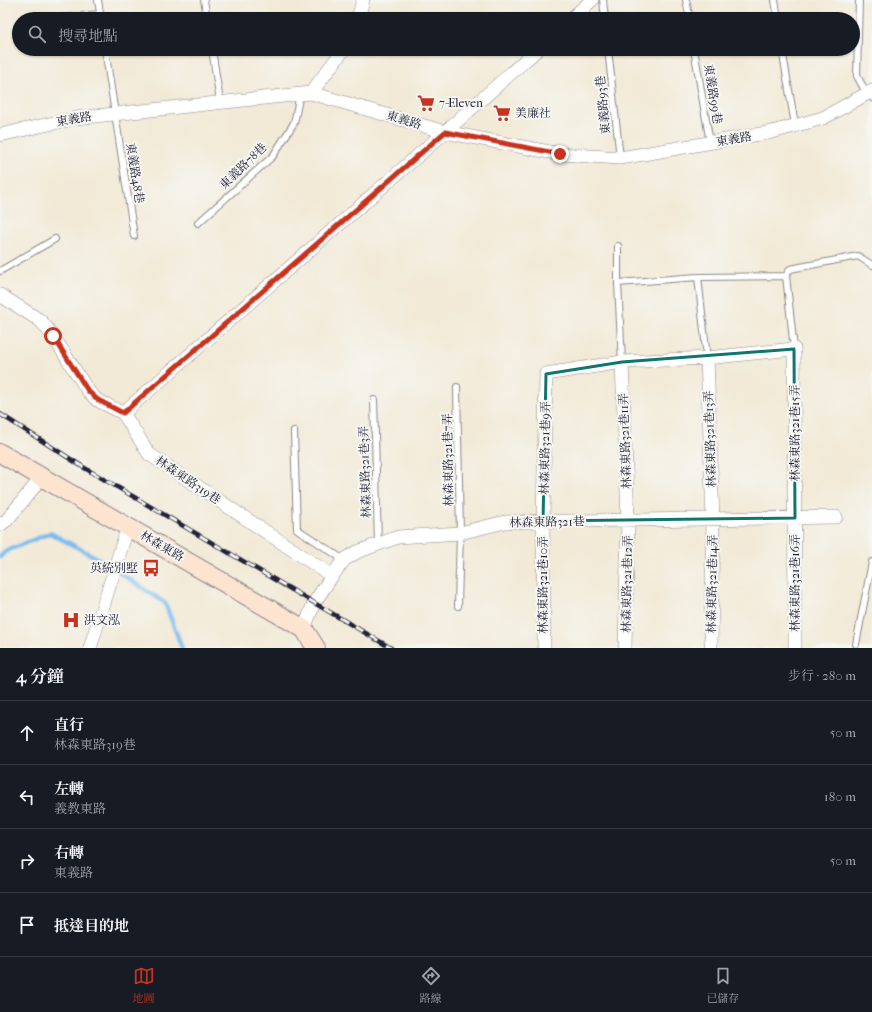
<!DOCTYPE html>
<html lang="zh-TW">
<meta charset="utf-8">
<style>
body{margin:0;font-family:"IM FELL French Canon","Noto Serif TC",serif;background:#242831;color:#f1f3f6}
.stop{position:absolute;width:12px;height:12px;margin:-9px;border:3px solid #c8321e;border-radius:50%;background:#fff}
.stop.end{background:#c8321e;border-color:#fff;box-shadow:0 1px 4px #0008}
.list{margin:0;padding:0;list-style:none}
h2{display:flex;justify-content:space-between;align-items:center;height:52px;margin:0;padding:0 16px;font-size:17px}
h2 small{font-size:13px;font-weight:400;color:#9ea1a6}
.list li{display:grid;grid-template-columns:26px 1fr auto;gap:12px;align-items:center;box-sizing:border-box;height:64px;padding:0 16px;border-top:1px solid #363941}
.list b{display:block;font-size:15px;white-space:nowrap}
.list p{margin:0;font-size:13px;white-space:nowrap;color:#9ea1a6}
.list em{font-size:13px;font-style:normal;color:#9ea1a6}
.icon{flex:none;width:22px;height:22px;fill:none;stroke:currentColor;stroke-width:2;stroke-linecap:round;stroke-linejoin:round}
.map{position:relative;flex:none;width:872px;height:648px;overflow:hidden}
.search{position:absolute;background:#171b24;box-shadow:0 1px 3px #0004;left:12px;right:12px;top:12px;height:44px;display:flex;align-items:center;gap:10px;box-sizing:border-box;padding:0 14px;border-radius:22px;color:#9ea1a6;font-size:15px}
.sheet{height:308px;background:#171b24}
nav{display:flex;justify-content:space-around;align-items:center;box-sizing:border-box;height:56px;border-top:1px solid #363941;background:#171b24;font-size:11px;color:#9ea1a6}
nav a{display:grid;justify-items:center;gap:2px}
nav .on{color:#c8321e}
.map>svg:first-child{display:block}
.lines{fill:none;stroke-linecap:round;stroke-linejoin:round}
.stream{stroke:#7bbcf0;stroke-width:4.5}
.service-casing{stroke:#8a8689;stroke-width:8}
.minor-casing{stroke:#8a8689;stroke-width:14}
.secondary-casing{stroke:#8a8689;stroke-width:20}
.service{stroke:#fff;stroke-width:6}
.minor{stroke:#fff;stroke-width:13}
.secondary{stroke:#fde4d1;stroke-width:18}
.rail-casing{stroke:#22223b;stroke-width:4.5}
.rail{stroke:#f6f6f2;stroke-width:3;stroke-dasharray:9;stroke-linecap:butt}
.route{stroke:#c8321e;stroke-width:5}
.marked{fill:none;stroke:#0f766e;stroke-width:3;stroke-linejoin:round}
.labels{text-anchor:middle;stroke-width:4;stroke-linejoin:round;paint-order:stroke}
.street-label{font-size:12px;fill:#22223b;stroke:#f6f6f2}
.poi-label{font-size:12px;fill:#22223b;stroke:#f6f6f2;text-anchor:start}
</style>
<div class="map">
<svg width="872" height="648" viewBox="0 0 872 648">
<rect width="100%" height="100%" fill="#f6f6f2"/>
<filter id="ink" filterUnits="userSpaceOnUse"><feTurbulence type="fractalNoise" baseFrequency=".025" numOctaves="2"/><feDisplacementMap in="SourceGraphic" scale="8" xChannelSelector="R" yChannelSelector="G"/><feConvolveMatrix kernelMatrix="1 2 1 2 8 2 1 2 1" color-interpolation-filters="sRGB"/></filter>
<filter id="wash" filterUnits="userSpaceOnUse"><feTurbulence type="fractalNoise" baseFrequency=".012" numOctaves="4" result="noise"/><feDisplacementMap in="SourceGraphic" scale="16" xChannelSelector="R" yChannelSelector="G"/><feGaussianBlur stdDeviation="0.9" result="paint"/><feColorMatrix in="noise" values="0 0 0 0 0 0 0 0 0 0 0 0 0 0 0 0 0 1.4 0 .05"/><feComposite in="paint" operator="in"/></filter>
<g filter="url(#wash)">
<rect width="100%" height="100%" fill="#f2ead7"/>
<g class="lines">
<path class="stream" d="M 0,557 L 6,551 L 50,533 L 101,560 L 165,603 L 182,648"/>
</g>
</g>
<g filter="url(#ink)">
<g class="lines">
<g class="service-casing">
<path id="service" d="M 98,0 L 101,19
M 204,0 L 207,19
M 603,0 L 605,19
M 686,0 L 690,19
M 775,0 L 778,19
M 859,0 L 857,76 L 867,94 L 872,98
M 51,19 L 100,14
M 105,49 L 134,236
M 212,49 L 220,102
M 608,49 L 620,158
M 694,49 L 710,143
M 782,49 L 795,125
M 198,223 L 273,156 L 294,123 L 300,94
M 618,246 L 618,283
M 0,271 L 55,239
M 786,276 L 794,349
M 698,277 L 707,358
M 622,362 L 618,283 L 698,277 L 786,276 L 790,269 L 858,256 L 872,265
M 457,387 L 460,533 L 458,606
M 374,400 L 378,544
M 294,431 L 297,529 L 344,560
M 856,644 L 872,562"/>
</g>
<g class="minor-casing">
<path id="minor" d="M 358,19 L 363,0
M 571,19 L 592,0
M 311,93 L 344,49
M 0,135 L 76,118 L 311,93 L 445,132 L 560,154 L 620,158 L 772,132 L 823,118 L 872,91
M 0,295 L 41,321 L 53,336 L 88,391 L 97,400 L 123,413 L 149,454 L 332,576
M 707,358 L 713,520 L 711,648
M 622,362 L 628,520 L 625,648
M 123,413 L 445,132 L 538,49
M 0,525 L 7,520 L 42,477
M 304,629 L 314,603 L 332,576 L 344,560 L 357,552 L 398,537 L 460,533 L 505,522 L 836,517
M 90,648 L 128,526
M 544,648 L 543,521 L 546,374 L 622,362 L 707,358 L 794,349 L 795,648"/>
</g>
<g class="secondary-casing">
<path id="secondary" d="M 0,453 L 304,629 L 316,648"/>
</g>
<use href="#service" class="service"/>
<use href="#minor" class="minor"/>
<use href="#secondary" class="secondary"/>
<g class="rail-casing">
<path id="rail" d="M 0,414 L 83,467 L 391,648"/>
</g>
<use href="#rail" class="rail"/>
</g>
</g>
<g class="lines" filter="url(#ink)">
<path class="route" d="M 53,336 L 88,391 L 98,400 L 123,413 L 445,132 L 560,154"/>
</g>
<path class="marked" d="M 794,349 L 795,518 L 543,521 L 546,374 L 622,362 Z"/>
<defs>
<g id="supermarket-bare" transform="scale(1.38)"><path d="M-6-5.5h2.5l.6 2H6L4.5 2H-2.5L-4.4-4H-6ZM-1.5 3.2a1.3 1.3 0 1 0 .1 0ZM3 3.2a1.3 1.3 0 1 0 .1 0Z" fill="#c8321e" stroke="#f6f6f2" stroke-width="2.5" paint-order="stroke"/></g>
<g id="bus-bare" transform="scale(1.38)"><path d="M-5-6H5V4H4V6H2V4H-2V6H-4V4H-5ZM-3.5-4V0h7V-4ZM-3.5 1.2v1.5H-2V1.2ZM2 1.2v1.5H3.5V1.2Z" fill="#c8321e" stroke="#f6f6f2" stroke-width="2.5" paint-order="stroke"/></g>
<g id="hospital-bare" transform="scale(1.38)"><path d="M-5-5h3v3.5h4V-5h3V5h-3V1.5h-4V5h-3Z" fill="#c8321e" stroke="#f6f6f2" stroke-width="2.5" paint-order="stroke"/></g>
</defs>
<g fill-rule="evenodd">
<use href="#supermarket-bare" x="426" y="103"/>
<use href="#supermarket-bare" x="502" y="113"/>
<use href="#bus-bare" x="151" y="568"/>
<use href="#hospital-bare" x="71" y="620"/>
</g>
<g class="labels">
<g class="street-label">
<text transform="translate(713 94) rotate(81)" y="4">東義路99巷</text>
<text transform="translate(603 105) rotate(-96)" y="4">東義路93巷</text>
<text transform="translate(74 119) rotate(-10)" y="4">東義路</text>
<text transform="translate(404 120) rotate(17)" y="4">東義路</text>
<text transform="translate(734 139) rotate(-10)" y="4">東義路</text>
<text transform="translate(243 166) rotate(-44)" y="4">東義路78巷</text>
<text transform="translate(135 173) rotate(81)" y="4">東義路48巷</text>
<text transform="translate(795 433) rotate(-90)" y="4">林森東路321巷15弄</text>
<text transform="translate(710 439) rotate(-92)" y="4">林森東路321巷13弄</text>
<text transform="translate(625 441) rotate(-92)" y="4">林森東路321巷11弄</text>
<text transform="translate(545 448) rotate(-89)" y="4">林森東路321巷9弄</text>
<text transform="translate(448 460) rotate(-91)" y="4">林森東路321巷7弄</text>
<text transform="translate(365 472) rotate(-92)" y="4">林森東路321巷3弄</text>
<text transform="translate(188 480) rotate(34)" y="4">林森東路319巷</text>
<text transform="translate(547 522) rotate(-1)" y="4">林森東路321巷</text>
<text transform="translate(162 546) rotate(30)" y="4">林森東路</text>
<text transform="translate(795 583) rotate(-90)" y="4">林森東路321巷16弄</text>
<text transform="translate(627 584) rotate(-89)" y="4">林森東路321巷12弄</text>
<text transform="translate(712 584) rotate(-89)" y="4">林森東路321巷14弄</text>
<text transform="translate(543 585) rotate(-90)" y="4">林森東路321巷10弄</text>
</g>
<g class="poi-label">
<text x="439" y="107">7-Eleven</text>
<text x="515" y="117">美廉社</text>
<text x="138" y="572" text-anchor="end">英統別墅</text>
<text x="84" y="624">洪文泓</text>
</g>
</g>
</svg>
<div class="stop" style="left:53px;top:336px"></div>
<div class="stop end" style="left:560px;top:154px"></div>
<div class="search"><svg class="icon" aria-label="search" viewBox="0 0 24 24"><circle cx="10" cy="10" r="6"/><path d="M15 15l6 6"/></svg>搜尋地點</div>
</div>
<section class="sheet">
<h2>4 分鐘<small>步行 · 280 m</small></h2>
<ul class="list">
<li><svg class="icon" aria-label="ahead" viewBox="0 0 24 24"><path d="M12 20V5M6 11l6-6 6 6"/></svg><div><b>直行</b><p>林森東路319巷</p></div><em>50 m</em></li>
<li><svg class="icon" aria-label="left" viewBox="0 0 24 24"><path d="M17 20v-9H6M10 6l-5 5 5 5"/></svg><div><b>左轉</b><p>義教東路</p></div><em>180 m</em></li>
<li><svg class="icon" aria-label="right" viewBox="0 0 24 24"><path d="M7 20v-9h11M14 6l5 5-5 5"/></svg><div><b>右轉</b><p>東義路</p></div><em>50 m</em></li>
<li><svg class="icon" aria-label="arrive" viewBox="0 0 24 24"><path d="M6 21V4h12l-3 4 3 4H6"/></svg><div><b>抵達目的地</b></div></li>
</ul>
</section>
<nav>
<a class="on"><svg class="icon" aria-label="map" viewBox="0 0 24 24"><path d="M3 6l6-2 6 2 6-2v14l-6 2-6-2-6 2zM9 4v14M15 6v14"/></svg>地圖</a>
<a><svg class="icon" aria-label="directions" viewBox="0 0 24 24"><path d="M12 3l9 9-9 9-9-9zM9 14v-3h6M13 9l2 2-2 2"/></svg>路線</a>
<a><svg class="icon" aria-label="saved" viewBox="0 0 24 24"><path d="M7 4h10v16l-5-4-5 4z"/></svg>已儲存</a>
</nav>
